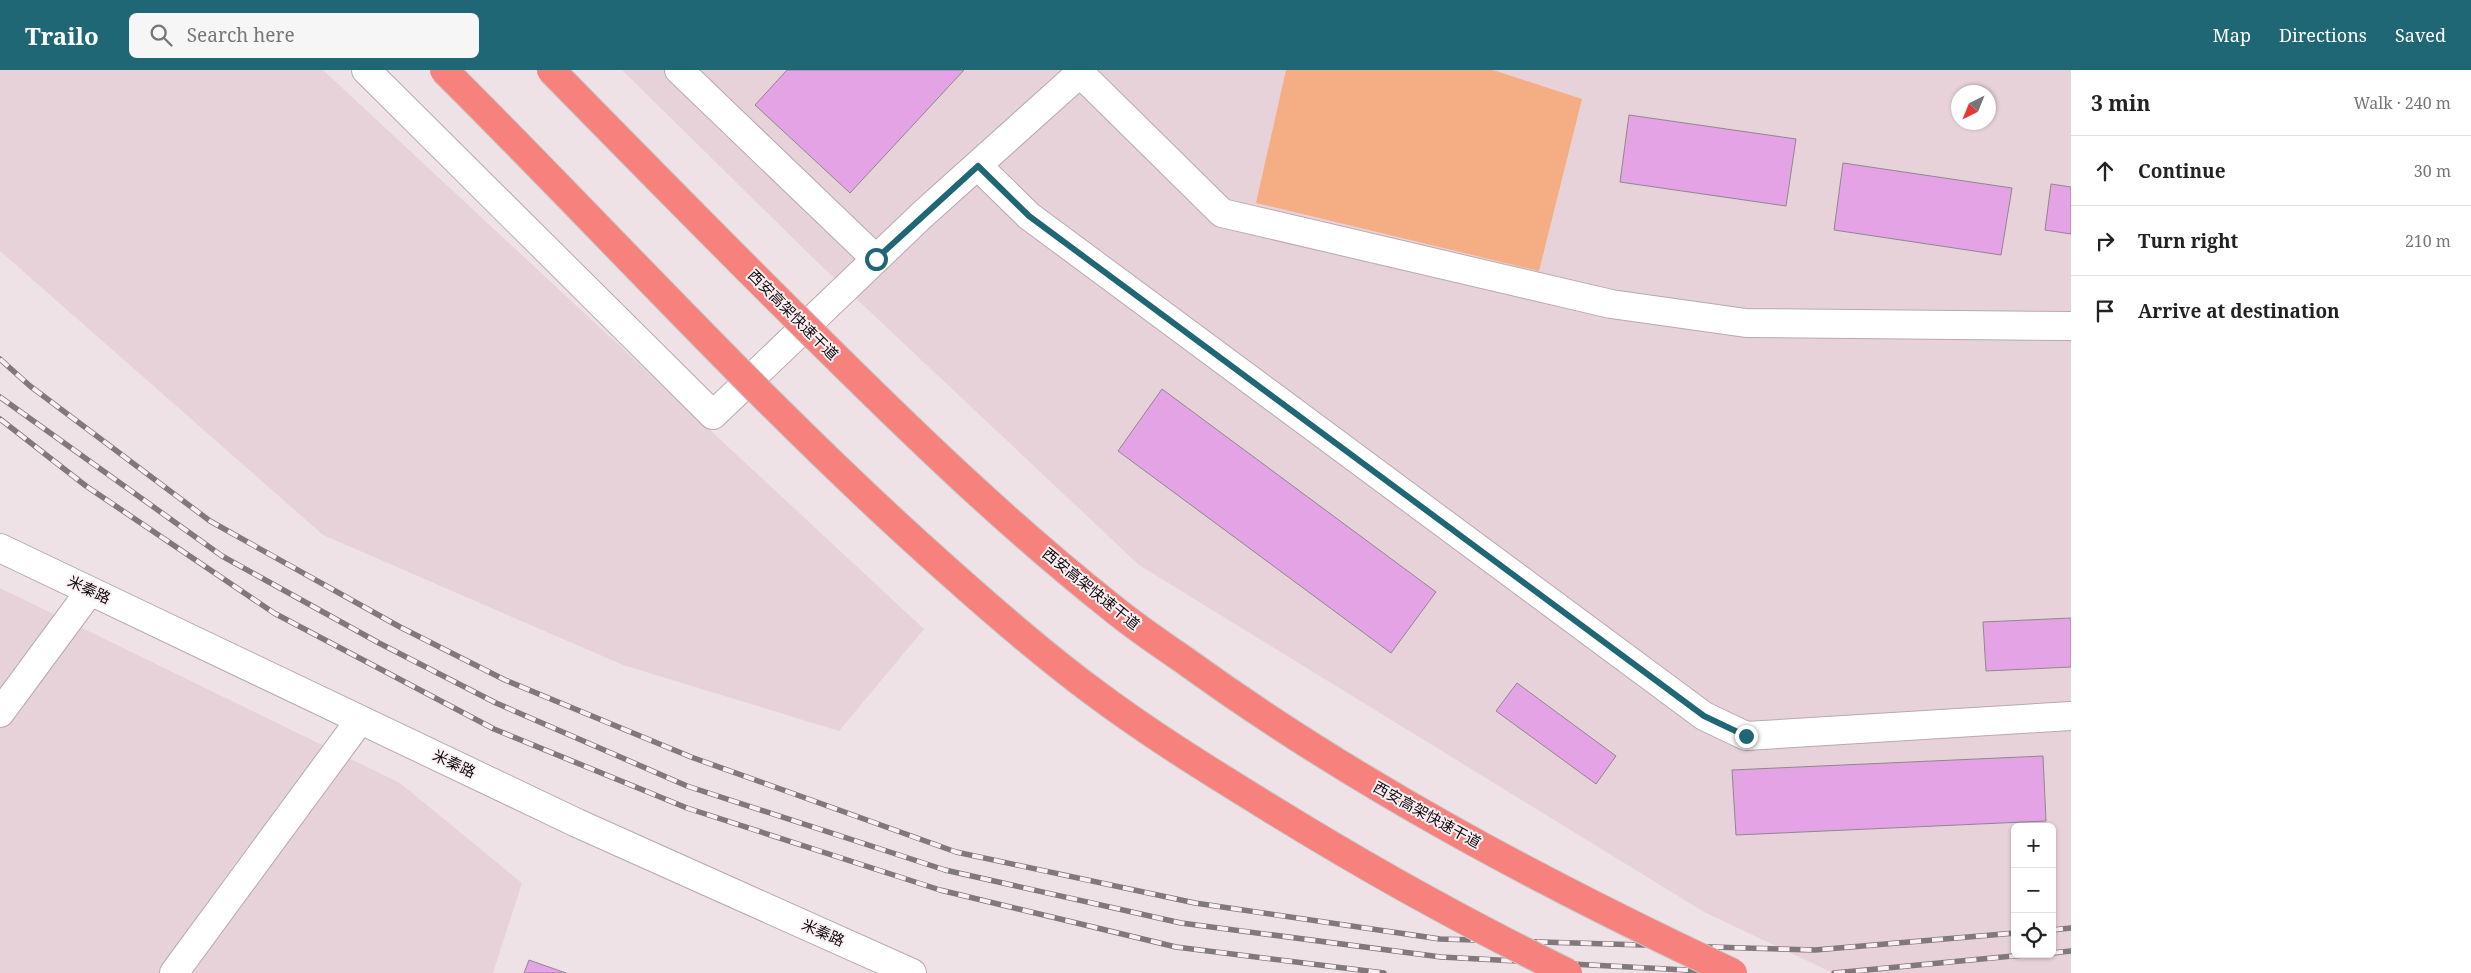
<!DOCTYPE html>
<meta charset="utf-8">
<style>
body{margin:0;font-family:"Noto Serif","Noto Sans SC",serif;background:#f6f6f6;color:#222}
.controls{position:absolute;right:15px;bottom:15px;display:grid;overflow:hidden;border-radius:8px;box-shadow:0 1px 4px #0004}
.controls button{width:45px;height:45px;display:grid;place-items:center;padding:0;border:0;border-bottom:1px solid #e0e0e0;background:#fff;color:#222;font:25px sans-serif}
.compass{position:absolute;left:1951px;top:15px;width:45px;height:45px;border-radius:50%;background:#fff;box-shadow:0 1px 4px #0004;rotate:223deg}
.stop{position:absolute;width:15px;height:15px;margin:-11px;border:4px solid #206776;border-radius:50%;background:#fff}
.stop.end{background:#206776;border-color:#fff;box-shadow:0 1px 5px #0008}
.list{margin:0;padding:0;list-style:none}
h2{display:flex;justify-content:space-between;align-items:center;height:65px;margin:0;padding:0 20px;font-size:21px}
h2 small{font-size:16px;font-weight:400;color:#767676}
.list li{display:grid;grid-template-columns:32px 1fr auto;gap:15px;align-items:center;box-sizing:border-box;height:70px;padding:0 20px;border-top:1px solid #e0e0e0}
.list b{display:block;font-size:19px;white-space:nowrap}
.list em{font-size:16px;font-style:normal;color:#767676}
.icon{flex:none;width:28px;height:28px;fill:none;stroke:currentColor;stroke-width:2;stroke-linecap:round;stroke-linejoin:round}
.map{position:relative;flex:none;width:2071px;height:903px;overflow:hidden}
header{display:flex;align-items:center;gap:30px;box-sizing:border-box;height:70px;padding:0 25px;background:#206776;color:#fff}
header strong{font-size:24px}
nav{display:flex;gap:28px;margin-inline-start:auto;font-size:18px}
.search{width:350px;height:45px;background:#f6f6f6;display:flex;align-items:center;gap:12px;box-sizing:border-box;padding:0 18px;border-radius:8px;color:#767676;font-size:19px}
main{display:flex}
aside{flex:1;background:#fff}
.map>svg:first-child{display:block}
.built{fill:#e7d2d9;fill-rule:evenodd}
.green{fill:#f5ae83}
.building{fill:#e4a3e4;stroke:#8f878f}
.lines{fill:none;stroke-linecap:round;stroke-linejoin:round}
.minor-casing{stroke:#b7aaae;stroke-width:30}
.minor{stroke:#fff;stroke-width:28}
.rail-casing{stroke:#80787a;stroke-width:5.5}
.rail{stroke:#fceff4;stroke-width:4;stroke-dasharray:11;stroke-linecap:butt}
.highway-bridge-casing{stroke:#c6c5c5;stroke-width:30;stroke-linecap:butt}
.highway-bridge{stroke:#f7827d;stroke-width:28}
.route{stroke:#206776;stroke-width:6}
.labels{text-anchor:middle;stroke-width:4;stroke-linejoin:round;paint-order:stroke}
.street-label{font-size:15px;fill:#100c0d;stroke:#fceff4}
</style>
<header>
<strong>Trailo</strong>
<div class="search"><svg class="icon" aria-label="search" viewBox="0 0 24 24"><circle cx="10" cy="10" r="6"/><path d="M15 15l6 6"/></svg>Search here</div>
<nav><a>Map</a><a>Directions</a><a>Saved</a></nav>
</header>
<main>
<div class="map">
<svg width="2071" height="903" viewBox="0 0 2071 903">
<rect width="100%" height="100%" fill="#efe2e6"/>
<path class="built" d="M 0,0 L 323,0 L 924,559 L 839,661 L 623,595 L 323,465 L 0,181 Z
M 622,0 L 2071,0 L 2071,903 L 1833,903 L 1704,842 L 1139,495 L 813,188 ZM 1958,22 L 1988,22 L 1988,52 L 1958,52 ZM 2015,757 L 2052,757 L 2052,884 L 2015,884 Z
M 0,518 L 400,713 L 522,813 L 493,903 L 0,903 Z"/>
<path class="green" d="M 1286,0 L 1493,0 L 1582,29 L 1539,201 L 1256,133 Z"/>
<path class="building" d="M 787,0 L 964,0 L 850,123 L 755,35 Z
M 1629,45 L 1796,69 L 1786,136 L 1620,112 Z
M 1843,93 L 2012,118 L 2001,185 L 1834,160 Z
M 2051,114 L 2071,117 L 2071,164 L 2045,160 Z
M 1162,319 L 1436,522 L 1391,583 L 1118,381 Z
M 2071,548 L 2071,597 L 1986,601 L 1983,552 Z
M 1517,613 L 1616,686 L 1596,714 L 1496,641 Z
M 2043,686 L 2046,751 L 1736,765 L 1732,700 Z
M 529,890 L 566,903 L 524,903 Z"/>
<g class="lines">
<g class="minor-casing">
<path id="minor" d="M 366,0 L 713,345 L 922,145 L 1080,3 L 1222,143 L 1611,234 L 1746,253 L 2071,256
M 679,0 L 876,189
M 978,96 L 1029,146 L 1704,646 L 1746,666 L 2071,646
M 0,478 L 577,753 L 912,903
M 0,643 L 90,521
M 174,903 L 360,650"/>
</g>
<use href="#minor" class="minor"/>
<g class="rail-casing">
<path id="rail" d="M 0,289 L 30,316 L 210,451 L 400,557 L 505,610 L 691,687 L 956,782 L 1195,833 L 1440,869 L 1815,880 L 2015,863
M 0,327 L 222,486 L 379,573 L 496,633 L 687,716 L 945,800 L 1181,853 L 1441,887 L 1743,903
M 0,349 L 86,416 L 274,543 L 494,659 L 687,738 L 940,820 L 1176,877 L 1384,903
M 2052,860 L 2071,858
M 2052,883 L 2071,881
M 1834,903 L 2035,884"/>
</g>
<use href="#rail" class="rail"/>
<g class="highway-bridge-casing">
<path id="highway-bridge" d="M 444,0 C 611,166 769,342 946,499 C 993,541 1041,583 1091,620 C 1148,663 1208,700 1268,737 C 1365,797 1465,853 1568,903
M 551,0 C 646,97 741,194 838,289 C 925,375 1014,460 1111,537 C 1134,556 1159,573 1184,590 C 1355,714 1542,813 1733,903"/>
</g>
<use href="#highway-bridge" class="highway-bridge"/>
</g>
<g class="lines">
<path class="route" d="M 876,189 L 978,96 L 1029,146 L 1704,646 L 1746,666"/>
</g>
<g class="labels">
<g class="street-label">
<text transform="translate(793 245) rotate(45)" y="5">西安高架快速干道</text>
<text transform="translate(1091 519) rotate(39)" y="5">西安高架快速干道</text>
<text transform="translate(89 520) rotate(25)" y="5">米秦路</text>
<text transform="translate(454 694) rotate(25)" y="5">米秦路</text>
<text transform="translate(1427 745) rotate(29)" y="5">西安高架快速干道</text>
<text transform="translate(823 863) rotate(24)" y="5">米秦路</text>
</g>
</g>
</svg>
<div class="controls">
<button>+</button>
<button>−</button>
<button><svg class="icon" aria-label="locate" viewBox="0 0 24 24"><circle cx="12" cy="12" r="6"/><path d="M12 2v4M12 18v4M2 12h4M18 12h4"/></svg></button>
</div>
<svg class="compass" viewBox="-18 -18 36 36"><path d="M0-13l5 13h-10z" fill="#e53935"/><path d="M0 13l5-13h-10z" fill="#767676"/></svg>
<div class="stop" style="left:876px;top:189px"></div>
<div class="stop end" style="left:1746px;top:666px"></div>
</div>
<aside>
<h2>3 min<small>Walk · 240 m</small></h2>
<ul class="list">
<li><svg class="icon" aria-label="ahead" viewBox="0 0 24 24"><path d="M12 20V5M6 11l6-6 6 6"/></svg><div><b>Continue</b></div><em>30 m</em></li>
<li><svg class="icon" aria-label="right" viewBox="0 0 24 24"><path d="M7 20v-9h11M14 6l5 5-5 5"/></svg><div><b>Turn right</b></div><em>210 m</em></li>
<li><svg class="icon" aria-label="arrive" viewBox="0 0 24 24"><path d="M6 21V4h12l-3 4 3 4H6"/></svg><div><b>Arrive at destination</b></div></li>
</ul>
</aside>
</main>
